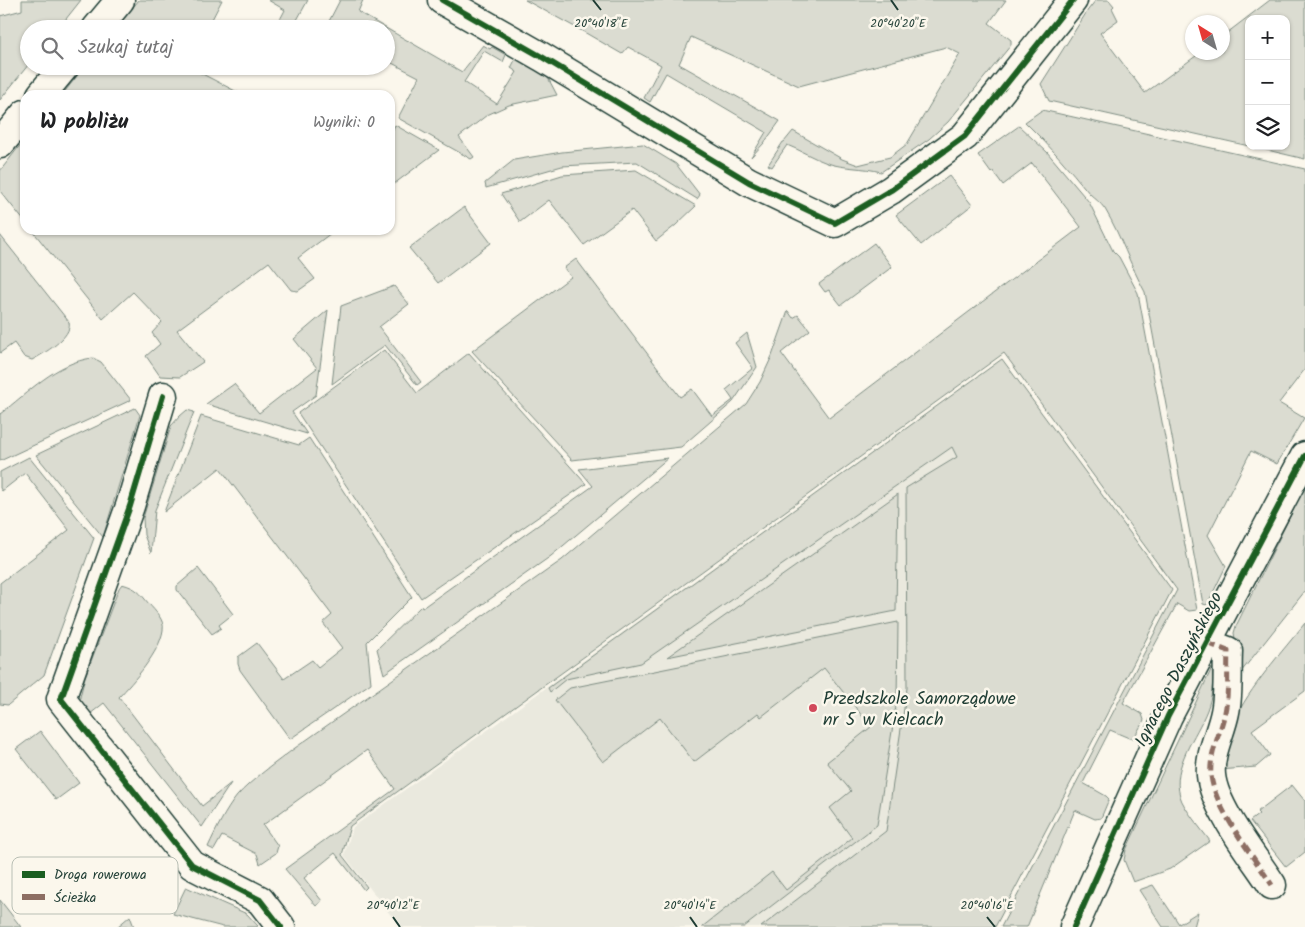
<!DOCTYPE html>
<html lang="pl">
<meta charset="utf-8">
<style>
body{margin:0;font-family:Kalam,sans-serif;background:#f6f6f6;color:#202124}
.controls{position:absolute;right:15px;top:15px;display:grid;overflow:hidden;border-radius:10px;box-shadow:0 1px 4px #0004}
.controls button{width:45px;height:45px;display:grid;place-items:center;padding:0;border:0;border-bottom:1px solid #e0e0e0;background:#fff;color:#202124;font:25px sans-serif}
.compass{position:absolute;left:1185px;top:15px;width:45px;height:45px;border-radius:50%;background:#fff;box-shadow:0 1px 4px #0004;rotate:323deg}
.list{margin:0;padding:0;list-style:none}
h2{display:flex;justify-content:space-between;align-items:center;height:65px;margin:0;padding:0 20px;font-size:21px}
h2 small{font-size:16px;font-weight:400;color:#757577}
.icon{flex:none;width:28px;height:28px;fill:none;stroke:currentColor;stroke-width:2;stroke-linecap:round;stroke-linejoin:round}
.map{position:relative;flex:none;width:1305px;height:927px;overflow:hidden}
.search{position:absolute;background:#fff;box-shadow:0 1px 4px #0004;left:20px;top:20px;width:375px;height:55px;display:flex;align-items:center;gap:12px;box-sizing:border-box;padding:0 18px;border-radius:28px;color:#757577;font-size:19px}
.panel{position:absolute;background:#fff;box-shadow:0 1px 4px #0004;left:20px;top:90px;width:375px;height:145px;border-radius:15px}
.map>svg:first-child{display:block}
.built{fill:#eae9de}
.green{fill:#dbdcd1;stroke:#7d8c82}
.lines{fill:none;stroke-linecap:round;stroke-linejoin:round}
.street-casing{stroke:#1f3d34;stroke-width:31}
.street{stroke:#fbf7ec;stroke-width:28}
.quiet{stroke:#8d6e63;stroke-width:5;stroke-dasharray:10 5;stroke-linecap:butt}
.cycleway-casing{stroke:#fbf7ec;stroke-width:9}
.cycleway{stroke:#1b5e20;stroke-width:6}
.ticks{fill:none;stroke:#1f3d34;stroke-width:2}
.poi-dot{fill:#d1495b;stroke:#fbf7ec;stroke-width:2}
.labels{text-anchor:middle;stroke-width:5;stroke-linejoin:round;paint-order:stroke}
.street-label{font-size:18px;fill:#1f3d34;stroke:#fbf7ec}
.poi-label{font-size:18px;fill:#1f3d34;stroke:#fbf7ec;text-anchor:start}
.key{fill:#fbf7ec;stroke:#b9bfb5;stroke-width:1}
.key-label{font-size:14px;fill:#1f3d34}
.ticks-label{font-size:12px;text-anchor:middle;fill:#1f3d34;stroke:#fbf7ec;stroke-width:5;stroke-linejoin:round;paint-order:stroke}
</style>
<div class="map">
<svg width="1305" height="927" viewBox="0 0 1305 927">
<rect width="100%" height="100%" fill="#fbf7ec"/>
<filter id="ink" filterUnits="userSpaceOnUse"><feTurbulence type="fractalNoise" baseFrequency=".02" numOctaves="2"/><feDisplacementMap in="SourceGraphic" scale="10" xChannelSelector="R" yChannelSelector="G"/><feConvolveMatrix kernelMatrix="1 2 1 2 8 2 1 2 1" color-interpolation-filters="sRGB"/></filter>
<g filter="url(#ink)">
<path class="built" d="M 1002,359 L 1172,590 L 995,927 L 400,927 L 344,855 L 353,827 Z"/>
<path class="green" d="M 22,0 L 81,0 L 58,29 L 29,29 L 29,64 L 0,100 L 0,16 L 22,10 Z
M 139,0 L 222,0 L 207,29 L 115,29 Z
M 268,0 L 308,0 L 292,29 L 275,29 L 285,10 Z
M 340,0 L 363,0 L 358,12 L 462,72 L 483,45 L 490,49 L 492,47 L 506,55 L 503,62 L 484,51 L 464,82 L 497,104 L 517,72 L 511,68 L 516,58 L 547,76 L 557,95 L 509,105 L 487,115 L 459,137 L 474,157 L 471,159 L 398,118 L 419,77 L 386,60 L 386,29 L 325,29 Z
M 525,0 L 1006,0 L 989,23 L 1011,40 L 1011,45 L 948,122 L 929,139 L 881,172 C 863,167 845,169 827,163 C 813,158 800,150 787,145 L 772,167 L 768,165 L 783,142 L 784,142 L 793,131 L 842,159 L 858,165 L 890,157 L 907,144 L 960,54 L 946,47 L 799,86 L 691,37 L 679,64 L 780,121 L 764,143 L 751,157 L 766,132 L 666,73 L 650,102 L 644,98 L 661,65 L 628,47 L 622,54 L 584,32 Z
M 1096,0 L 1109,0 L 1114,6 L 1112,8 L 1118,20 L 1100,33 L 1145,93 L 1200,53 L 1222,52 L 1223,36 L 1270,0 L 1305,0 L 1305,159 L 1250,146 L 1286,146 L 1286,19 L 1249,19 L 1249,146 L 1049,101 L 1041,84 L 1088,10 Z
M 85,66 L 187,66 L 243,95 L 62,95 Z
M 1042,110 L 1305,169 L 1305,369 L 1279,403 L 1304,418 L 1277,464 L 1251,451 L 1208,535 L 1226,566 L 1207,605 L 1203,604 L 1145,292 C 1130,265 1121,236 1105,209 C 1101,203 1094,198 1089,193 C 1069,168 1048,144 1025,122 Z
M 395,125 L 439,150 L 390,187 L 390,135 Z
M 1019,126 L 1047,152 L 1089,202 L 1113,251 L 1119,257 L 1138,293 L 1197,610 L 1189,611 L 1177,604 L 1123,703 L 1142,714 L 1144,720 L 1134,738 L 1129,738 L 1110,730 L 1083,783 L 1106,796 L 1109,799 L 1101,818 L 1095,819 L 1075,810 L 1027,927 L 1001,927 L 1177,590 L 1004,353 L 350,826 L 342,855 L 367,887 L 364,890 L 335,853 L 304,878 L 322,901 L 316,906 L 285,869 L 395,789 L 367,750 L 263,825 L 278,846 L 276,853 L 260,864 L 257,854 L 222,836 L 214,850 L 208,847 C 216,830 225,811 237,796 C 251,780 278,761 295,748 L 562,560 L 746,404 L 760,382 L 772,356 L 788,311 L 793,318 L 798,315 L 810,330 L 781,353 L 829,418 L 1081,227 L 1032,163 L 1003,185 L 993,171 L 991,173 L 978,155 Z
M 25,139 L 25,222 L 0,191 L 0,171 Z
M 643,144 L 676,164 L 700,195 L 697,199 L 637,162 L 562,166 L 486,188 L 485,183 L 514,160 L 562,152 Z
M 636,170 L 696,206 L 676,225 L 656,241 L 632,210 L 584,245 L 549,200 L 520,222 L 501,194 L 562,175 Z
M 949,176 L 972,205 L 921,245 L 896,215 Z
M 464,207 L 491,243 L 438,283 L 409,248 Z
M 32,230 L 335,230 L 298,258 L 315,279 L 298,291 L 291,290 L 269,262 L 177,330 L 203,362 L 180,377 L 160,376 L 146,356 L 160,344 L 152,333 L 162,322 L 133,292 L 103,319 Z
M 0,235 L 69,322 C 73,337 43,354 32,360 L 24,357 L 14,343 L 0,353 Z
M 874,243 L 892,267 L 841,305 L 829,290 L 825,292 L 819,284 Z
M 576,259 L 680,397 L 692,389 L 712,416 L 733,400 L 726,390 L 753,368 L 735,343 L 747,333 L 757,367 L 733,402 L 681,447 L 572,460 L 472,351 L 571,277 L 564,268 Z
M 394,286 L 409,304 L 379,327 L 421,382 L 417,385 L 385,345 L 332,384 L 341,306 Z
M 328,310 L 316,395 L 292,412 L 307,434 L 206,404 L 234,384 L 259,413 L 317,368 L 294,339 Z
M 384,350 L 417,393 L 469,353 L 586,484 L 421,598 L 298,413 Z
M 93,358 L 101,362 L 131,400 L 0,461 L 0,414 C 28,393 56,362 93,358 Z
M 1002,359 L 1172,590 L 995,927 L 761,927 L 886,831 L 907,688 L 906,488 L 957,457 L 952,447 L 641,663 L 566,679 L 550,692 L 548,688 Z
M 135,408 L 140,415 L 103,537 L 36,455 Z
M 187,410 L 194,412 L 155,510 L 151,553 L 144,535 L 143,518 L 171,426 L 180,416 Z
M 201,416 L 299,445 L 309,438 L 412,597 L 367,642 L 371,683 L 290,739 L 240,670 L 238,664 L 238,657 L 257,643 L 284,679 L 312,660 L 318,667 L 342,648 L 323,623 L 332,615 L 220,468 L 164,512 Z
M 29,457 L 94,538 L 44,675 L 8,705 L 0,704 L 0,583 L 69,530 L 25,473 L 2,491 L 0,488 L 0,472 Z
M 668,458 L 551,556 L 384,674 L 377,649 L 421,606 L 422,608 L 593,486 L 579,469 Z
M 1305,486 L 1305,591 L 1241,672 L 1234,633 L 1236,626 Z
M 898,494 L 896,611 L 667,657 Z
M 198,568 L 233,614 L 219,625 L 221,628 L 212,634 L 177,590 L 177,586 Z
M 122,584 C 137,588 140,593 149,604 C 155,611 165,620 163,630 C 160,652 133,682 119,697 L 202,806 L 231,783 L 202,827 L 104,703 L 85,718 L 80,705 L 80,697 L 85,677 L 119,588 Z
M 898,622 L 897,700 L 877,825 L 744,927 L 702,927 L 772,872 L 786,890 L 852,838 L 830,808 L 851,791 L 827,762 L 871,727 L 824,668 L 761,717 L 758,713 L 694,762 L 660,718 L 603,762 L 555,700 L 570,688 Z
M 1305,623 L 1305,691 L 1252,730 L 1270,755 L 1256,767 L 1220,770 C 1225,754 1227,736 1234,721 C 1249,688 1282,652 1305,623 Z
M 1212,668 C 1214,682 1212,697 1207,710 C 1197,736 1171,766 1180,796 C 1183,808 1202,830 1210,841 L 1170,869 L 1133,882 L 1124,860 L 1126,850 Z
M 40,731 L 79,783 L 56,800 L 16,749 Z
M 1292,785 L 1305,801 L 1305,852 L 1286,867 L 1250,821 L 1259,814 L 1257,812 Z
M 1153,885 L 1179,924 L 1198,912 L 1194,927 L 1163,927 L 1139,890 Z
M 186,887 L 247,914 L 258,926 L 256,927 L 223,927 L 173,914 Z
M 0,900 L 21,927 L 0,927 Z
M 130,916 L 134,927 L 117,927 Z"/>
<g class="lines">
<g class="street-casing">
<path id="street" d="M 442,0 L 542,57 L 749,182 L 835,223 L 891,190 L 965,136 L 1073,0
M 96,29 L 120,0
M 41,95 L 65,66
M 0,144 L 25,114
M 163,396 L 130,506 L 61,699 L 192,865 L 260,900 L 281,927
M 1207,643 L 1228,651 C 1227,670 1229,694 1225,712 C 1221,733 1209,753 1211,775 C 1214,808 1254,857 1272,885
M 1074,927 L 1168,716 L 1305,456"/>
</g>
<use href="#street" class="street"/>
<path class="quiet" d="M 1207,643 L 1228,651 C 1227,670 1229,694 1225,712 C 1221,733 1209,753 1211,775 C 1214,808 1254,857 1272,885"/>
<g class="cycleway-casing">
<path id="cycleway" d="M 442,0 L 542,57 L 749,182 L 835,223 L 891,190 L 965,136 L 1073,0
M 163,396 L 130,506 L 61,699 L 192,865 L 260,900 L 281,927
M 1074,927 L 1168,716 L 1305,456"/>
</g>
<use href="#cycleway" class="cycleway"/>
</g>
</g>
<path class="ticks" d="M 593,0 L 601,10M 891,0 L 898,10M 393,917 L 400,927M 690,917 L 697,927M 987,917 L 995,927"/>
<circle class="poi-dot" cx="813" cy="708" r="5"/>
<g class="labels">
<g class="street-label">
<text transform="translate(1178 669) rotate(-63)" y="6">Ignacego Daszyńskiego</text>
</g>
<g class="poi-label">
<text x="823" y="704">Przedszkole Samorządowe<tspan x="823" dy="21">nr 5 w Kielcach</tspan></text>
</g>
</g>
<rect x="12" y="857" width="166" height="57" rx="8" class="key"/>
<rect x="22" y="871" width="23" height="7" fill="#1b5e20"/>
<rect x="22" y="894" width="23" height="6" fill="#8d6e63"/>
<g class="key-label">
<text x="54" y="879">Droga rowerowa</text>
<text x="54" y="902">Ścieżka</text>
</g>
<g class="ticks-label">
<text x="601" y="27">20°40'18"E</text>
<text x="898" y="27">20°40'20"E</text>
<text x="393" y="909">20°40'12"E</text>
<text x="690" y="909">20°40'14"E</text>
<text x="987" y="909">20°40'16"E</text>
</g>
</svg>
<div class="controls">
<button>+</button>
<button>−</button>
<button><svg class="icon" aria-label="layers" viewBox="0 0 24 24"><path d="M12 4l9 5-9 5-9-5zM3 14l9 5 9-5"/></svg></button>
</div>
<svg class="compass" viewBox="-18 -18 36 36"><path d="M0-13l5 13h-10z" fill="#e53935"/><path d="M0 13l5-13h-10z" fill="#757577"/></svg>
<div class="search"><svg class="icon" aria-label="search" viewBox="0 0 24 24"><circle cx="10" cy="10" r="6"/><path d="M15 15l6 6"/></svg>Szukaj tutaj</div>
<section class="panel">
<h2>W pobliżu<small>Wyniki: 0</small></h2>
<ul class="list">
</ul>
</section>
</div>
